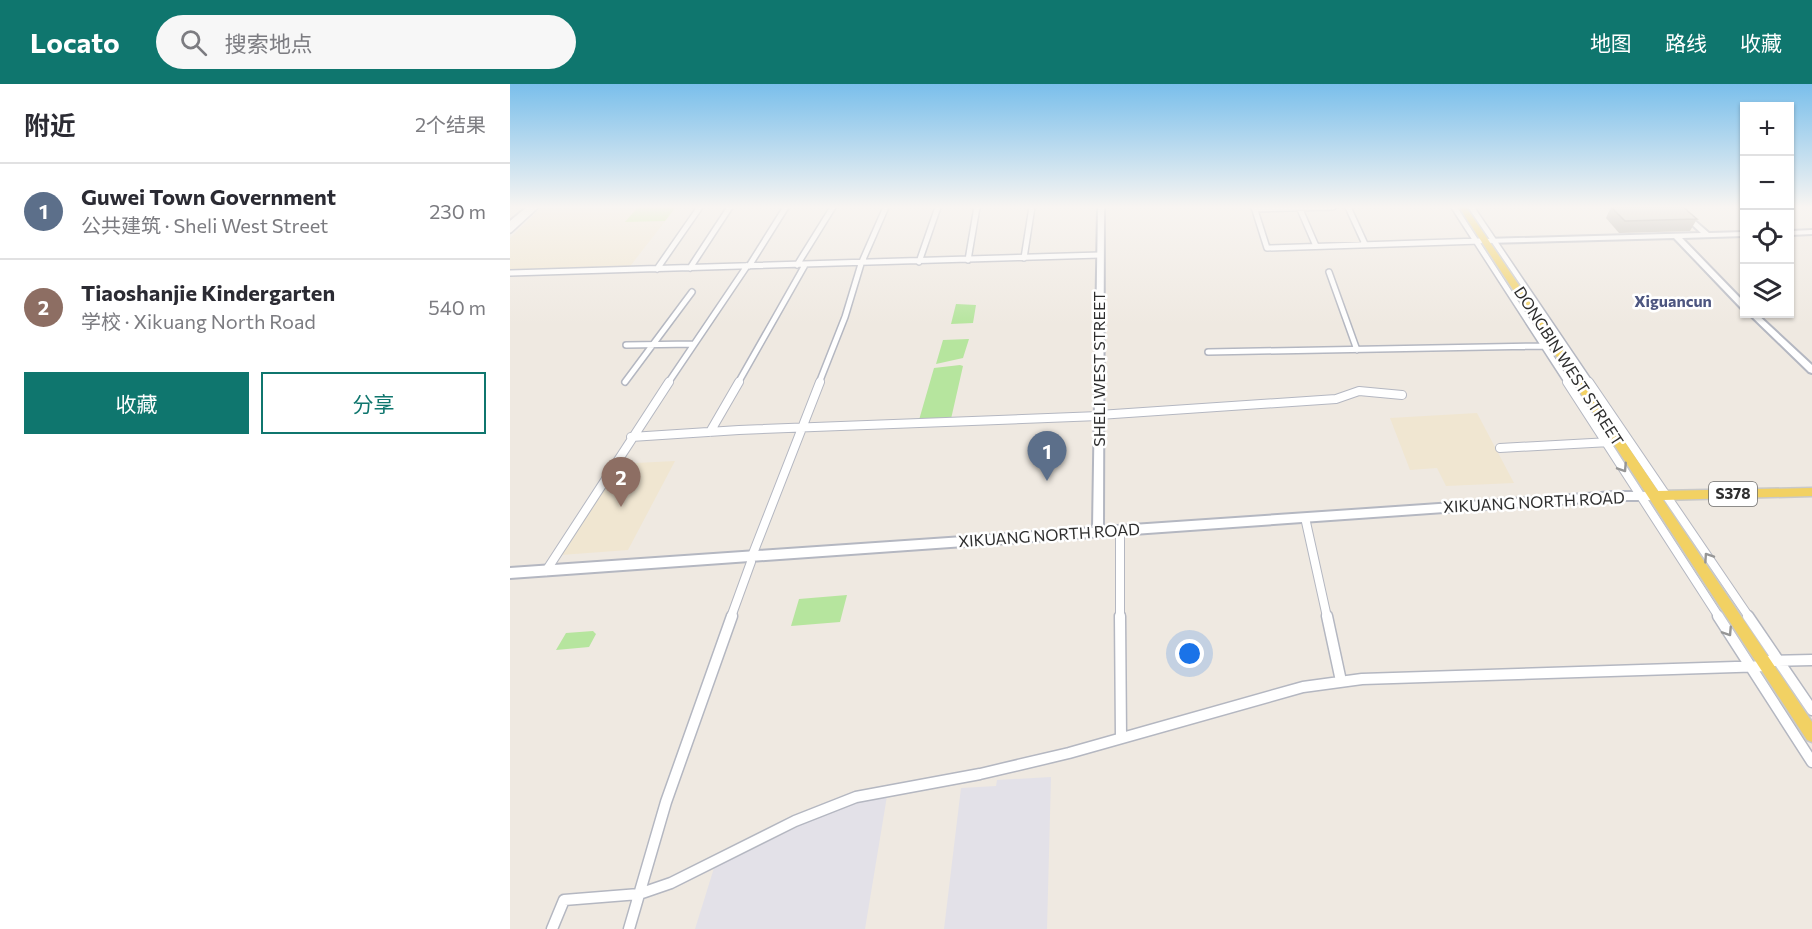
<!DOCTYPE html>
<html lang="zh">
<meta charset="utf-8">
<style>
body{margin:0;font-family:Commissioner,"Noto Sans SC",sans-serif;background:#f7f7f7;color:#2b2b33}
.controls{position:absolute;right:18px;top:18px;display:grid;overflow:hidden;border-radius:0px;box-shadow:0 2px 4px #0004}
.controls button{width:54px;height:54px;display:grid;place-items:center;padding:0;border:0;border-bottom:2px solid #e1e1e2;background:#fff;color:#2b2b33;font:30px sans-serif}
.you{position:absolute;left:680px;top:570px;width:21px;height:21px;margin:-15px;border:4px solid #fff;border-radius:50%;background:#1a73e8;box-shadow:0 0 0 9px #1a73e833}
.badge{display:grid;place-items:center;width:39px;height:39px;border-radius:50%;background:#0f766e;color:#fff;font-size:20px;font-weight:700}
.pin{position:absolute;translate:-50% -50px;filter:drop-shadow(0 2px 3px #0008)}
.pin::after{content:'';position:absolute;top:32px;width:21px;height:18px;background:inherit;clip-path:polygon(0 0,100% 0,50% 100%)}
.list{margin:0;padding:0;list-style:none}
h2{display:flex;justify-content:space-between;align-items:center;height:78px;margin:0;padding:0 24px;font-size:26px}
h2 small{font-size:20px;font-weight:400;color:#7c7c81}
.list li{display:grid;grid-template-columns:39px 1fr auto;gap:18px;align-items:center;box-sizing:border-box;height:96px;padding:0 24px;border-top:2px solid #e1e1e2}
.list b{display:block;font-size:22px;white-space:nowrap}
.list p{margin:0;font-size:20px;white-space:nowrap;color:#7c7c81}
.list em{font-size:20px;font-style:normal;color:#7c7c81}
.actions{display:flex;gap:12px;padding:18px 24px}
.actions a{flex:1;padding:14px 0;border:2px solid #0f766e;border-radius:0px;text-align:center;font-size:21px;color:#0f766e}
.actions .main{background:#0f766e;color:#fff}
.icon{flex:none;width:33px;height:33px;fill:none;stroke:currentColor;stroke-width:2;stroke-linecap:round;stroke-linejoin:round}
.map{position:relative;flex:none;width:1302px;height:845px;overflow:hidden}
header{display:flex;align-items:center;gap:36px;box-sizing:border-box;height:84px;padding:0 30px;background:#0f766e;color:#fff}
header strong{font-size:28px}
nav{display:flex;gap:33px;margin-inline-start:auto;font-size:21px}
.search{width:420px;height:54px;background:#f7f7f7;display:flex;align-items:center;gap:15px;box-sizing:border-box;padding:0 21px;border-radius:33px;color:#7c7c81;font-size:22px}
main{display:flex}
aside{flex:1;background:#fff}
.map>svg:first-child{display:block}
.industrial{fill:#e3e1e8}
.education{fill:#f0e6d1}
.green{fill:#b6e59e}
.pitch{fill:#c9ec9a}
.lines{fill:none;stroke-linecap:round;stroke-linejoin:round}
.street-far2-casing{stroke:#b4b7c1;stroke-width:8}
.street-far1-casing{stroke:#b4b7c1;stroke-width:10}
.street-casing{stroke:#b4b7c1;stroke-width:13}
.secondary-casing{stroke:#b4b7c1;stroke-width:4}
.primary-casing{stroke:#c9c9c9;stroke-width:3}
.street-far2{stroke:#fff;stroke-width:5}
.street-far1{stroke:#fff;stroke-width:8}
.street{stroke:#fff;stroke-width:10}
.secondary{fill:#fff;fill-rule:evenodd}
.primary{fill:#f2d163;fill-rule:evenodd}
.wall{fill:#afaba4}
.building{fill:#cbc7bf;stroke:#8e8b86;stroke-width:1.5}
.oneway{stroke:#969696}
.labels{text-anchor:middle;stroke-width:5;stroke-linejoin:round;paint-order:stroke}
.shield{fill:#fff;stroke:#6d6d6d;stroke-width:1.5}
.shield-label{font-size:15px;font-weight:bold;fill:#2e2e2e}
.far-quarter-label{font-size:16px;font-weight:bold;fill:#4d5680;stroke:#fff}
.street-label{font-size:16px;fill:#2e2e2e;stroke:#fff}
</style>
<header>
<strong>Locato</strong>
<div class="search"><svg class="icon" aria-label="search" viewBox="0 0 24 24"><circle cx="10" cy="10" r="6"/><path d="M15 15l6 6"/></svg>搜索地点</div>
<nav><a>地图</a><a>路线</a><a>收藏</a></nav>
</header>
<main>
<aside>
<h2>附近<small>2个结果</small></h2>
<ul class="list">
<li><span class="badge" style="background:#5c6f8a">1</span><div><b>Guwei Town Government</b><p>公共建筑 · Sheli West Street</p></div><em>230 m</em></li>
<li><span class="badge" style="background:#8d6e63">2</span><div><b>Tiaoshanjie Kindergarten</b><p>学校 · Xikuang North Road</p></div><em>540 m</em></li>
</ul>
<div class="actions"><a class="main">收藏</a><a>分享</a></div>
</aside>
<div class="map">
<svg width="1302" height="845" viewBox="0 0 1302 845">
<rect width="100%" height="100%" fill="#efe9e1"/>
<path class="industrial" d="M 541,693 L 537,845 L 434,845 L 451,704 L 486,702 L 487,696 Z
M 377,712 L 355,845 L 185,845 L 204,784 L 327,723 Z"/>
<path class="education" d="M 166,123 L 118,185 L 0,188 L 0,154 L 31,124 Z
M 967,329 L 1004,399 L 936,402 L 927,384 L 900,386 L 880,334 Z
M 165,377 L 118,466 L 51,471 L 107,380 Z"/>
<path class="green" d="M 446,220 L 466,221 L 463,239 L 441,240 Z
M 459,255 L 453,274 L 426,280 L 433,256 Z
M 450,281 L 453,282 L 441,335 L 409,336 L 424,284 Z
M 337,511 L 330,538 L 281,542 L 289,515 Z
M 83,547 L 86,550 L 79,563 L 46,566 L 56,549 Z"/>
<path class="pitch" d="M 128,123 L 166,123 L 155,137 L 115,138 Z"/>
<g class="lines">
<g class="street-far2-casing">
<path id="street-far2" d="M 744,123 L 757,164 L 970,157
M 789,123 L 806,162
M 838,123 L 855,160
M 944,123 L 1058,299
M 961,123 L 1080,299
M 745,125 L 823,123
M 0,146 L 25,123
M 514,174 L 522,123
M 458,176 L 467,123
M 409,178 L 428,123
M 287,181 L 323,123
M 239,182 L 276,123
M 180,184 L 220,123
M 147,185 L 190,123
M 819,188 L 847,266
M 0,189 L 590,171
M 116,261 L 184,260
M 698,268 L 1035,262
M 115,298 L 182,208
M 158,299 L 237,182
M 228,299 L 295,181
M 309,299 L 335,233 L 351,180 L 376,123"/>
</g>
<g class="street-far1-casing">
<path id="street-far1" d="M 1057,298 L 1209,533
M 1079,298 L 1239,533
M 589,331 L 826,315 L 849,307 L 892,311
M 200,348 L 229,298
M 121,353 L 229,346 L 589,332
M 990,364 L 1100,358
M 796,438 L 817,533
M 610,451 L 610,533
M 242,472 L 310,298
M 36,487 L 159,298
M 221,533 L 241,478"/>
</g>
<g class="street-casing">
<path id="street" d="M 610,532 L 611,654
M 817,532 L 831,597
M 1208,532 L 1302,678
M 1238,532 L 1302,626
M 1253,577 L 1302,576
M 42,845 L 54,816 L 129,810 L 161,799 L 285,737 L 346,713 L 470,690 L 559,669 L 793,603 L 852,595 L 1257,582
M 119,845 L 156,718 L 222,532"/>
</g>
<g class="secondary-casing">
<path id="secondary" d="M 17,123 L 23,123 L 0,143 L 0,137 Z
M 588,123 L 594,123 L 593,443 L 1105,408 L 1144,408 L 1149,412 L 1144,416 L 1105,416 L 0,494 L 0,484 L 583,444 Z
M 1163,123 L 1169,123 L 1199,149 L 1234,148 L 1234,152 L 1172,154 L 1234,218 L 1234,224 L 1231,224 L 1164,154 L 975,159 L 971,157 L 975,155 L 1191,149 Z
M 1302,146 L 1302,150 L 1280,151 L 1280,147 Z
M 1239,230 L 1247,230 L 1302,281 L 1302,289 L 1299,288 Z"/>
</g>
<g class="primary-casing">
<path id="primary" d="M 949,123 L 956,123 L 1148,407 L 1302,404 L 1302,412 L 1153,416 L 1302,638 L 1302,658 L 1297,656 Z"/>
</g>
<use href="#street-far2" class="street-far2"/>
<use href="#street-far1" class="street-far1"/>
<use href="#street" class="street"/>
<use href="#secondary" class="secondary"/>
<use href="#primary" class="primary"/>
</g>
<path class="wall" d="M 1101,123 L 1187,135 L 1180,147 L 1109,149 L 1096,134 Z"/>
<path class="building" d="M 1101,123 L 1173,123 L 1187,135 L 1115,137 Z"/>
<defs><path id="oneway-chevron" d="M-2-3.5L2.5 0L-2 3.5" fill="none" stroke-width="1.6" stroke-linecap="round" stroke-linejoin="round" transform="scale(1.5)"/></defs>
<g class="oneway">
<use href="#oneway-chevron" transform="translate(1113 384) rotate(57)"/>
<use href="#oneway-chevron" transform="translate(1198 473) rotate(-124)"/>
<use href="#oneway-chevron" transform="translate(1218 548) rotate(57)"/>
</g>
<linearGradient id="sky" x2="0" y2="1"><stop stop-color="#7abfeb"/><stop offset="0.51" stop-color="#f8f5f2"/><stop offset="1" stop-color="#f8f5f2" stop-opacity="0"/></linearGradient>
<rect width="1302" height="241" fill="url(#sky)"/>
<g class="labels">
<rect class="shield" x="1199" y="398" width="48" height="24" rx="4.5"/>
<g class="shield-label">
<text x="1223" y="415">S378</text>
</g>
<g class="far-quarter-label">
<text x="1163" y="223">Xiguancun</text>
</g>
<g class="street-label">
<text transform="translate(1059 282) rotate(57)" y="6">DONGBIN WEST STREET</text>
<text transform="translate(589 285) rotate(-90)" y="6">SHELI WEST STREET</text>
<text transform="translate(1024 418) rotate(-3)" y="6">XIKUANG NORTH ROAD</text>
<text transform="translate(539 451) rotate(-4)" y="6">XIKUANG NORTH ROAD</text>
</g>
</g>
</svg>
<div class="controls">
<button>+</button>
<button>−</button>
<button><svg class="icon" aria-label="locate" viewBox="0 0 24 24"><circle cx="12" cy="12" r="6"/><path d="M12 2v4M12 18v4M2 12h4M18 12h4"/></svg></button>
<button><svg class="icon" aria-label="layers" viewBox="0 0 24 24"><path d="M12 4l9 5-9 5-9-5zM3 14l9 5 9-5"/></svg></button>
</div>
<div class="you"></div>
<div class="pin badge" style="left:537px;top:397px;background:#5c6f8a">1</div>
<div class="pin badge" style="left:111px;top:423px;background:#8d6e63">2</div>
</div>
</main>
